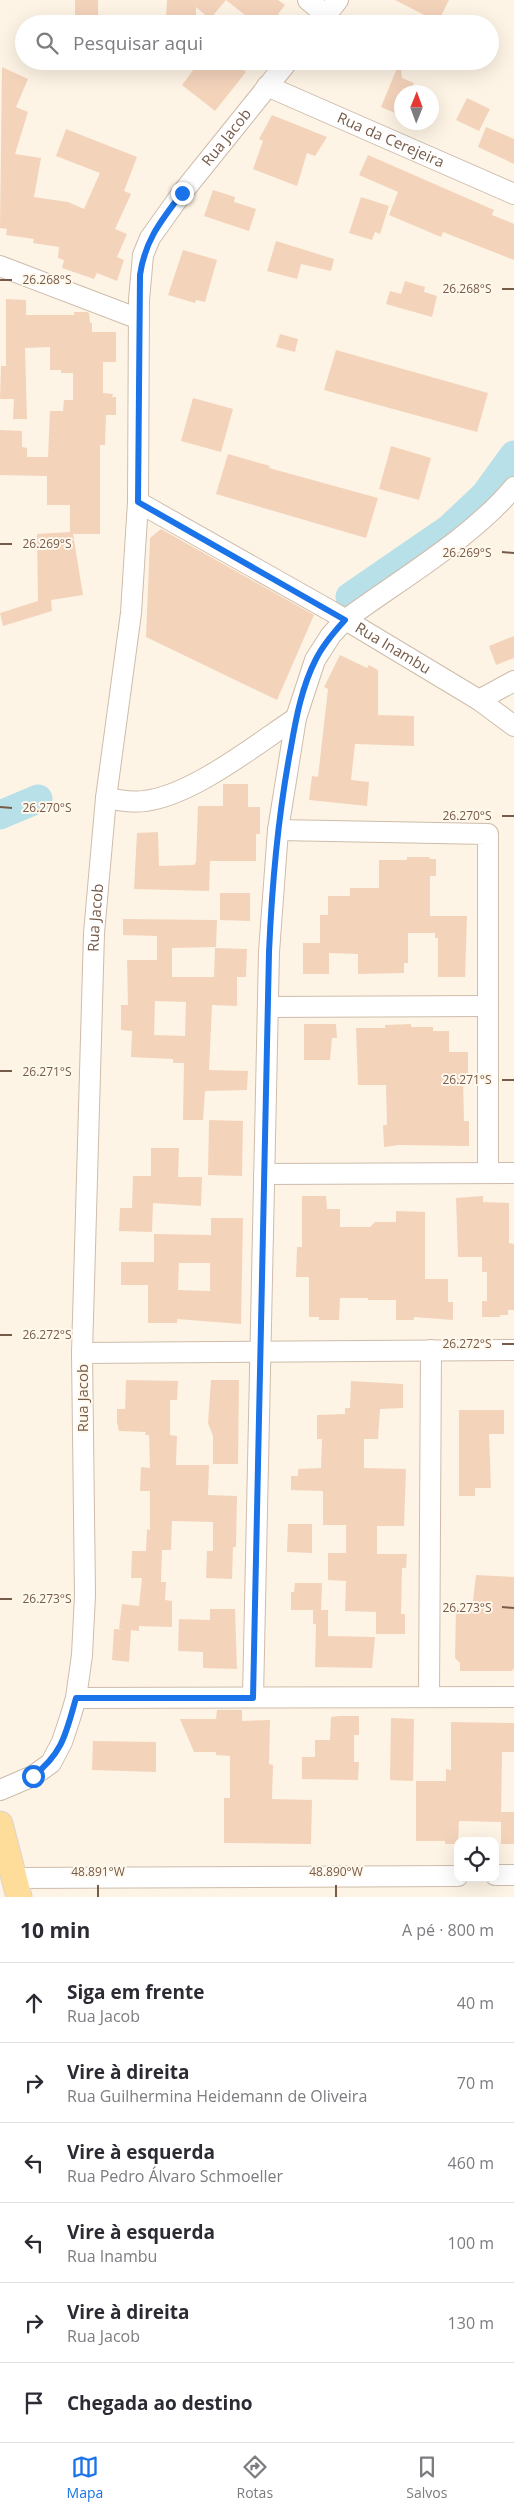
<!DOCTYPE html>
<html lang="pt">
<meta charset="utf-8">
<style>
body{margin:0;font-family:"Open Sans",sans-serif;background:#f2f2f3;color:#2b2b33}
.controls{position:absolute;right:15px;bottom:15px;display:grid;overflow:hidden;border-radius:10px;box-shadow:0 5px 20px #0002}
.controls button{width:45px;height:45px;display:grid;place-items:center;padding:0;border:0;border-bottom:1px solid #e1e1e2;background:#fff;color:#2b2b33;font:25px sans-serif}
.compass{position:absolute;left:394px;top:85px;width:45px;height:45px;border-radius:50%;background:#fff;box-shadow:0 5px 20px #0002;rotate:1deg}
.stop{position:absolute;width:15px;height:15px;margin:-11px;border:4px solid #1a73e8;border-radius:50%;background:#fff}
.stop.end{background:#1a73e8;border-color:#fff;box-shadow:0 1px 5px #0008}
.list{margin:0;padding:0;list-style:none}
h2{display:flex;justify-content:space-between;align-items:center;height:65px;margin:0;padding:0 20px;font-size:21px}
h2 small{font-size:16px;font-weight:400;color:#7c7c81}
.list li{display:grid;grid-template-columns:32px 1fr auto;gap:15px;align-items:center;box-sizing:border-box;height:80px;padding:0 20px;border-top:1px solid #e1e1e2}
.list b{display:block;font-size:19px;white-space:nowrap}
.list p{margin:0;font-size:16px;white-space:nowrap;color:#7c7c81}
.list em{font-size:16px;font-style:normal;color:#7c7c81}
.icon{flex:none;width:28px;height:28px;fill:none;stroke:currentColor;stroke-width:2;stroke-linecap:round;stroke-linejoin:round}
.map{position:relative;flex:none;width:514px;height:1897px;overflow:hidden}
.search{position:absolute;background:#fff;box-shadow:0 5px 20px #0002;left:15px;right:15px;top:15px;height:55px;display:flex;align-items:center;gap:12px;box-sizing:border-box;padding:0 18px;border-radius:28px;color:#7c7c81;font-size:19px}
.sheet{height:545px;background:#fff}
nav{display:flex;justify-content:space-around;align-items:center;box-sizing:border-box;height:70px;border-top:1px solid #e1e1e2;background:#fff;font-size:14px;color:#7c7c81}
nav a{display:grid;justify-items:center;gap:2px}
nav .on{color:#1a73e8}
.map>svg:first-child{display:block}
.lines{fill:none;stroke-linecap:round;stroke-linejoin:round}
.river{stroke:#b8e0e8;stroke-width:29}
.building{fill:#f4d3bb;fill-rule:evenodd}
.minor-casing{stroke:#cfbcab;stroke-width:22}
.major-casing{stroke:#dcd4d0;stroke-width:27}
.minor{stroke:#fff;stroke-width:20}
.major{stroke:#fedc9a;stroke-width:25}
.route{stroke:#1a73e8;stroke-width:6}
.ticks{fill:none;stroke:#775b49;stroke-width:2}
.labels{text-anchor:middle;stroke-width:4;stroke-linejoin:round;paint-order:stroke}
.street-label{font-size:15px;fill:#775b49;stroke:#fff8ec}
.ticks-label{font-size:12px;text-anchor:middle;fill:#775b49;stroke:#fff8ec;stroke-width:4;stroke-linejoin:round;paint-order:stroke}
</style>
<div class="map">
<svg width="514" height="1897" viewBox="0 0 514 1897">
<rect width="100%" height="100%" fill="#fdf4e5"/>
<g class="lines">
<path class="river" d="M 350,597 L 449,529 L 485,495 L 514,455
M 0,815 L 38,799"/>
</g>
<path class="building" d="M 75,0 L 98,0 L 98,19 L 75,18 Z
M 167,0 L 278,0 L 285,5 L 278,14 L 291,24 L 238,24 L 245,15 L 226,0 L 210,19 L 196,7 L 196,21 L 166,20 Z
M 395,0 L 449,0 L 438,22 Z
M 200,61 L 233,61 L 246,72 L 215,111 L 182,85 Z
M 400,61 L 402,78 L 414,83 L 410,92 L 402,92 L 402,116 L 381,107 Z
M 2,67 L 28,79 L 16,107 L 28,112 L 15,154 L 41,158 L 34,197 L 68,202 L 84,209 L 100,173 L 56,156 L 66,129 L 137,157 L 124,191 L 131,194 L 115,229 L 127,234 L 117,257 L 124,260 L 117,281 L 97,273 L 94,279 L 62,268 L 64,260 L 58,258 L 59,247 L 33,243 L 34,239 L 6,235 L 7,229 L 0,228 Z
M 467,98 L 490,109 L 479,131 L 456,120 Z
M 272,115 L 327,137 L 315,156 L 307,153 L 297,186 L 253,169 L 263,141 L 259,139 Z
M 486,127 L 514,139 L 514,164 L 478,147 Z
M 368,155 L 494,210 L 492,215 L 514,224 L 514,260 L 443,232 L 441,237 L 389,215 L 398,192 L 359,175 Z
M 213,190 L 235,197 L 234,202 L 256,209 L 249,231 L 204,216 Z
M 361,197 L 389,206 L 380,234 L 375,232 L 372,240 L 349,233 Z
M 276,241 L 334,259 L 331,271 L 301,264 L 297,279 L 267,271 Z
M 183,250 L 217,260 L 205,302 L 196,300 L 195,303 L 168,295 Z
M 405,281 L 425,287 L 424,292 L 437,296 L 432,317 L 386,304 L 390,291 L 401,294 Z
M 6,299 L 26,300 L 26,315 L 74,315 L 74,312 L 87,312 L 89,313 L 90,323 L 92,323 L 92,332 L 116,332 L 116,362 L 103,362 L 103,393 L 113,394 L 112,397 L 116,397 L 116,415 L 106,415 L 105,445 L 100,445 L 100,534 L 73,534 L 83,595 L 51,600 L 52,611 L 3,626 L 0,613 L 38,601 L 37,534 L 70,532 L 70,505 L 47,505 L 47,476 L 0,475 L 0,430 L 22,431 L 22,447 L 27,448 L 27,457 L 48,457 L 50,411 L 63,411 L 64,400 L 73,400 L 73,373 L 61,373 L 61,370 L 50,370 L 50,347 L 25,348 L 27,419 L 13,419 L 14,399 L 0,399 L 1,366 L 6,366 Z
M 280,334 L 298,339 L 295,352 L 276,347 Z
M 336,350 L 488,393 L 477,432 L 324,390 Z
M 193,398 L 233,409 L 221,452 L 181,441 Z
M 391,446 L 431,458 L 419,500 L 379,489 Z
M 228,454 L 270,466 L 269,468 L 378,498 L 366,538 L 216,494 Z
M 161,529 L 314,615 L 277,700 L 146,637 L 150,538 Z
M 514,636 L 514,658 L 496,665 L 489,646 Z
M 340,655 L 367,668 L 369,665 L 378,670 L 378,715 L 414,716 L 414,746 L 355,744 L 351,780 L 369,782 L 367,806 L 309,800 L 312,776 L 318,777 L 328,689 L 324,687 Z
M 223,784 L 248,784 L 248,807 L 260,807 L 260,834 L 256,834 L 256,861 L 210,861 L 209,891 L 134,889 L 137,833 L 158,832 L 159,866 L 194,865 L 196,862 L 198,806 L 223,806 Z
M 407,857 L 430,857 L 429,859 L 436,859 L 436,876 L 430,876 L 430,916 L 467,916 L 465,977 L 438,977 L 438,938 L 435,938 L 435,933 L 408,933 L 408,963 L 404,963 L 404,973 L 358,974 L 358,954 L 329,953 L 329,974 L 303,974 L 303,943 L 320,943 L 320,915 L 328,915 L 328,896 L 350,896 L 350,888 L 379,888 L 379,860 L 407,860 Z
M 220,893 L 250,893 L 250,921 L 220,920 Z
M 123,919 L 217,920 L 216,947 L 172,948 L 172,977 L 214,977 L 215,948 L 247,949 L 246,977 L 237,977 L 237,1006 L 212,1005 L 209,1070 L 248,1071 L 247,1090 L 205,1091 L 203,1120 L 183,1120 L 184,1063 L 173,1063 L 173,1059 L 131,1057 L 132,1031 L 121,1030 L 121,1005 L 128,1005 L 127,960 L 157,960 L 157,936 L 123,935 ZM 155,1001 L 186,1002 L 185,1036 L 154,1035 Z
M 304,1024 L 336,1024 L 337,1038 L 332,1038 L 330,1060 L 304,1060 Z
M 411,1024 L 411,1027 L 433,1027 L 433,1031 L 449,1031 L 449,1052 L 468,1052 L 468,1077 L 463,1077 L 464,1121 L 469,1121 L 469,1146 L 399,1145 L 384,1147 L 383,1125 L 387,1125 L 386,1085 L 358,1085 L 356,1028 L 385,1028 L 385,1025 Z
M 209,1120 L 243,1121 L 242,1176 L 208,1175 Z
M 151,1148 L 179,1148 L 178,1177 L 202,1177 L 201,1206 L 153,1203 L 152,1232 L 119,1231 L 120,1208 L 132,1208 L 133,1176 L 151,1176 Z
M 302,1196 L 326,1196 L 327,1209 L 340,1209 L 340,1227 L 370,1227 L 375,1222 L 396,1222 L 396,1211 L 425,1212 L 425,1279 L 448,1279 L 448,1302 L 453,1302 L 453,1320 L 414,1317 L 414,1320 L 396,1320 L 396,1300 L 368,1300 L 368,1298 L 340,1298 L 339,1320 L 319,1320 L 319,1317 L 309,1317 L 309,1277 L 296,1277 L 297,1247 L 302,1247 Z
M 483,1196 L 483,1202 L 509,1203 L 509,1243 L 514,1244 L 514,1310 L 508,1310 L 508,1315 L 500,1315 L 500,1317 L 482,1317 L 482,1301 L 487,1301 L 487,1272 L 482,1272 L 482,1257 L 458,1257 L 456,1198 Z
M 211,1218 L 243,1218 L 241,1324 L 177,1319 L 177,1323 L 148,1323 L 148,1285 L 121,1285 L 121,1262 L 154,1262 L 154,1234 L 211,1235 ZM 179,1263 L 210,1263 L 210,1291 L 178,1290 Z
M 126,1380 L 178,1381 L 177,1400 L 170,1400 L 170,1435 L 177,1436 L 176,1465 L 209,1465 L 208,1495 L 237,1496 L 236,1547 L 233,1547 L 232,1579 L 206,1578 L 207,1551 L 213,1551 L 213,1522 L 172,1521 L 171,1550 L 162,1550 L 161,1582 L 166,1582 L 165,1600 L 172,1601 L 172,1627 L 139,1626 L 139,1631 L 131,1630 L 129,1662 L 112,1660 L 114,1629 L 126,1630 L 119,1629 L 122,1604 L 139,1606 L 142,1578 L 131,1578 L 132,1551 L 146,1551 L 147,1529 L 150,1530 L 150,1491 L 140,1491 L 141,1467 L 150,1468 L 149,1435 L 145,1435 L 146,1432 L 119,1431 L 117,1422 L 117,1409 L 125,1409 Z
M 211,1380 L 239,1380 L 238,1464 L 213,1464 L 213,1436 L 208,1423 Z
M 351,1381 L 403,1384 L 403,1408 L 380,1409 L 378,1439 L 364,1439 L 364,1468 L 406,1469 L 404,1526 L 377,1526 L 377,1554 L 407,1554 L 406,1568 L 402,1568 L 401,1614 L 405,1614 L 405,1634 L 376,1634 L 376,1612 L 345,1611 L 346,1581 L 328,1580 L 328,1553 L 346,1553 L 346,1525 L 323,1525 L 323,1491 L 291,1490 L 291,1476 L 298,1476 L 298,1469 L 321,1468 L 322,1439 L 317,1439 L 317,1415 L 345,1414 L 345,1408 L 350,1408 Z
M 459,1410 L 504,1410 L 504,1434 L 489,1434 L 491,1488 L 475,1488 L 475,1496 L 459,1496 Z
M 288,1524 L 312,1524 L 312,1553 L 287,1552 Z
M 476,1575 L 514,1577 L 514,1668 L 512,1671 L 460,1671 L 460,1663 L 455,1658 L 456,1608 L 472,1609 Z
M 295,1583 L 322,1583 L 321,1610 L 328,1610 L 328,1636 L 375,1637 L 372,1668 L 315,1667 L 316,1624 L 313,1624 L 313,1610 L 291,1610 L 291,1592 L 294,1592 Z
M 210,1609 L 235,1609 L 237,1669 L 203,1668 L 203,1652 L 178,1651 L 179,1619 L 210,1620 Z
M 217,1710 L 242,1710 L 242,1721 L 270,1720 L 269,1764 L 273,1765 L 272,1799 L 312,1800 L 311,1844 L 224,1843 L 224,1798 L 230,1798 L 230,1756 L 216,1755 L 216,1752 L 194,1752 L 180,1719 L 216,1719 Z
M 339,1716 L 359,1716 L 359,1735 L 354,1735 L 354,1762 L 359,1762 L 358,1780 L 302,1779 L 302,1757 L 315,1757 L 315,1740 L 330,1740 L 331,1717 Z
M 391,1718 L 414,1719 L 413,1781 L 390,1780 Z
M 451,1722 L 514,1723 L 514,1752 L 502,1752 L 501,1822 L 459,1821 L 458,1844 L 445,1844 L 445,1841 L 416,1841 L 416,1781 L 446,1781 L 446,1769 L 451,1770 Z
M 93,1741 L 156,1742 L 156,1772 L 92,1770 Z
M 501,1812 L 514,1812 L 514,1844 L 501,1844 Z"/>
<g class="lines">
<g class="minor-casing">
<g id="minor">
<path d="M 308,0 L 326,15"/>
<path d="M 319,24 L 338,0"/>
<path id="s1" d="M 267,86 L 514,194"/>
<path d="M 0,266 L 139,319"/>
<path id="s2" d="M 138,502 L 331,611 L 479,700 L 514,726"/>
<path d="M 479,700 L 514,681"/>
<path d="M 106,798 C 119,800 132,803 145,801 C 193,795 255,745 296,718"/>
<path d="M 278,830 L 488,834 L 488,1173"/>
<path d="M 268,1007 L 488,1006"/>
<path d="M 264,1174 L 514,1173"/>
<path d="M 82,1353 L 514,1350"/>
<path d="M 253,1697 L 269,952 L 278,830 L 296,718 L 315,660 L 331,635 L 345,620 C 399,580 472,538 514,487"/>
<path d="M 429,1697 L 431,1350"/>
<path d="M 76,1698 L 514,1697"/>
<path id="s3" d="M 0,1790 L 33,1776 L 51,1763 L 62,1742 L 70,1718 L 76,1698 L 82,1655 L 85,1595 L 82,1353 L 94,933 L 106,798 L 131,613 L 138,502 L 139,300 L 143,255 L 150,238 L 182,193 L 288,61"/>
<path d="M 495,1875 L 514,1875"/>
<path d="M 15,1878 L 458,1876"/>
</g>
</g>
<g class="major-casing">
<path id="major" d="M 0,1824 L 19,1897"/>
</g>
<use href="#minor" class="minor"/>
<use href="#major" class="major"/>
</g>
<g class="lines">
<path class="route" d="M 33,1776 C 63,1753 66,1733 76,1698 L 253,1698 L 269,952 C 272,883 278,815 291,747 C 296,718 302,686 316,659 C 323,645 334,632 345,620 L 138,502 L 140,275 C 145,240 161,221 182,193"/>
</g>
<path class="ticks" d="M 0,280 L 12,280M 502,289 L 514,289M 0,544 L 12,544M 502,552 L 514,553M 0,807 L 12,808M 502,816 L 514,816M 0,1071 L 12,1071M 502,1080 L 514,1080M 0,1335 L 12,1335M 502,1344 L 514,1344M 0,1599 L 12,1599M 502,1607 L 514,1608M 98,1897 L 98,1885M 336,1897 L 336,1885"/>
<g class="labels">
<g class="street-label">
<text dy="5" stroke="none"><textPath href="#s3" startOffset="1719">Rua Jacob</textPath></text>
<text dy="5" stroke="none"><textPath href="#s1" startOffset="135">Rua da Cerejeira</textPath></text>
<text dy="5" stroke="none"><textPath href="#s2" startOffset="294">Rua Inambu</textPath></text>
<text dy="5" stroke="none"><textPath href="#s3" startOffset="909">Rua Jacob</textPath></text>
<text transform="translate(83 1398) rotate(-90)" y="5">Rua Jacob</text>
</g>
</g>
<g class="ticks-label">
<text x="47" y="284">26.268°S</text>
<text x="467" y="293">26.268°S</text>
<text x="47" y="548">26.269°S</text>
<text x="467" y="557">26.269°S</text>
<text x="47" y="812">26.270°S</text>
<text x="467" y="820">26.270°S</text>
<text x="47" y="1076">26.271°S</text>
<text x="467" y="1084">26.271°S</text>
<text x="47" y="1339">26.272°S</text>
<text x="467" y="1348">26.272°S</text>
<text x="47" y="1603">26.273°S</text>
<text x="467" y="1612">26.273°S</text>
<text x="98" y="1876">48.891°W</text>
<text x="336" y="1876">48.890°W</text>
</g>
</svg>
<div class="controls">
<button><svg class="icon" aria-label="locate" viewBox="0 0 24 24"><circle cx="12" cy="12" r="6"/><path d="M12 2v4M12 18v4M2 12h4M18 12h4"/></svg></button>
</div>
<svg class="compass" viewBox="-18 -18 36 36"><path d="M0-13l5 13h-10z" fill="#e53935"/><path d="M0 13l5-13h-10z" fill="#7c7c81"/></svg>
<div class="stop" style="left:33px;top:1776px"></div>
<div class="stop end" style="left:182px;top:193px"></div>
<div class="search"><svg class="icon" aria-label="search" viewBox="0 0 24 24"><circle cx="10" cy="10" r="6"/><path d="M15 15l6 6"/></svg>Pesquisar aqui</div>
</div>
<section class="sheet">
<h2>10 min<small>A pé · 800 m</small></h2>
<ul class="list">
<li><svg class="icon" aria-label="ahead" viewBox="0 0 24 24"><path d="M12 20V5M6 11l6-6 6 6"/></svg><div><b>Siga em frente</b><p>Rua Jacob</p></div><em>40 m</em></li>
<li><svg class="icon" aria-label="right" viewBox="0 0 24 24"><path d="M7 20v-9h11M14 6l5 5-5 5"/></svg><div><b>Vire à direita</b><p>Rua Guilhermina Heidemann de Oliveira</p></div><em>70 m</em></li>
<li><svg class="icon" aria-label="left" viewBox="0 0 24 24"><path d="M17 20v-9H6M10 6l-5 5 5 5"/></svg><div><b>Vire à esquerda</b><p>Rua Pedro Álvaro Schmoeller</p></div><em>460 m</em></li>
<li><svg class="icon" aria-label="left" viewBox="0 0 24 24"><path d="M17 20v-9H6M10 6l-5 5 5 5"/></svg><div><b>Vire à esquerda</b><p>Rua Inambu</p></div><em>100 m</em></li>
<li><svg class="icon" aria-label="right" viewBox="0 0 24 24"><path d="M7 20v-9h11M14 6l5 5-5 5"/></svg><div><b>Vire à direita</b><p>Rua Jacob</p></div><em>130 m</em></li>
<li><svg class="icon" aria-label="arrive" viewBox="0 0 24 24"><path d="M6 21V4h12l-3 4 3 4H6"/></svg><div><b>Chegada ao destino</b></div></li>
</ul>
</section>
<nav>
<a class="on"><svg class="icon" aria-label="map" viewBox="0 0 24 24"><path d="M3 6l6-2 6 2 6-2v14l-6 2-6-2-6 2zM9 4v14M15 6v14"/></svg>Mapa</a>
<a><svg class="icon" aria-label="directions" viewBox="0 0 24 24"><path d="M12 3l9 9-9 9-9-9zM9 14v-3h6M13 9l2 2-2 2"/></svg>Rotas</a>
<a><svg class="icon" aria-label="saved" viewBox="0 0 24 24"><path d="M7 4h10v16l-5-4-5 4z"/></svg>Salvos</a>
</nav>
